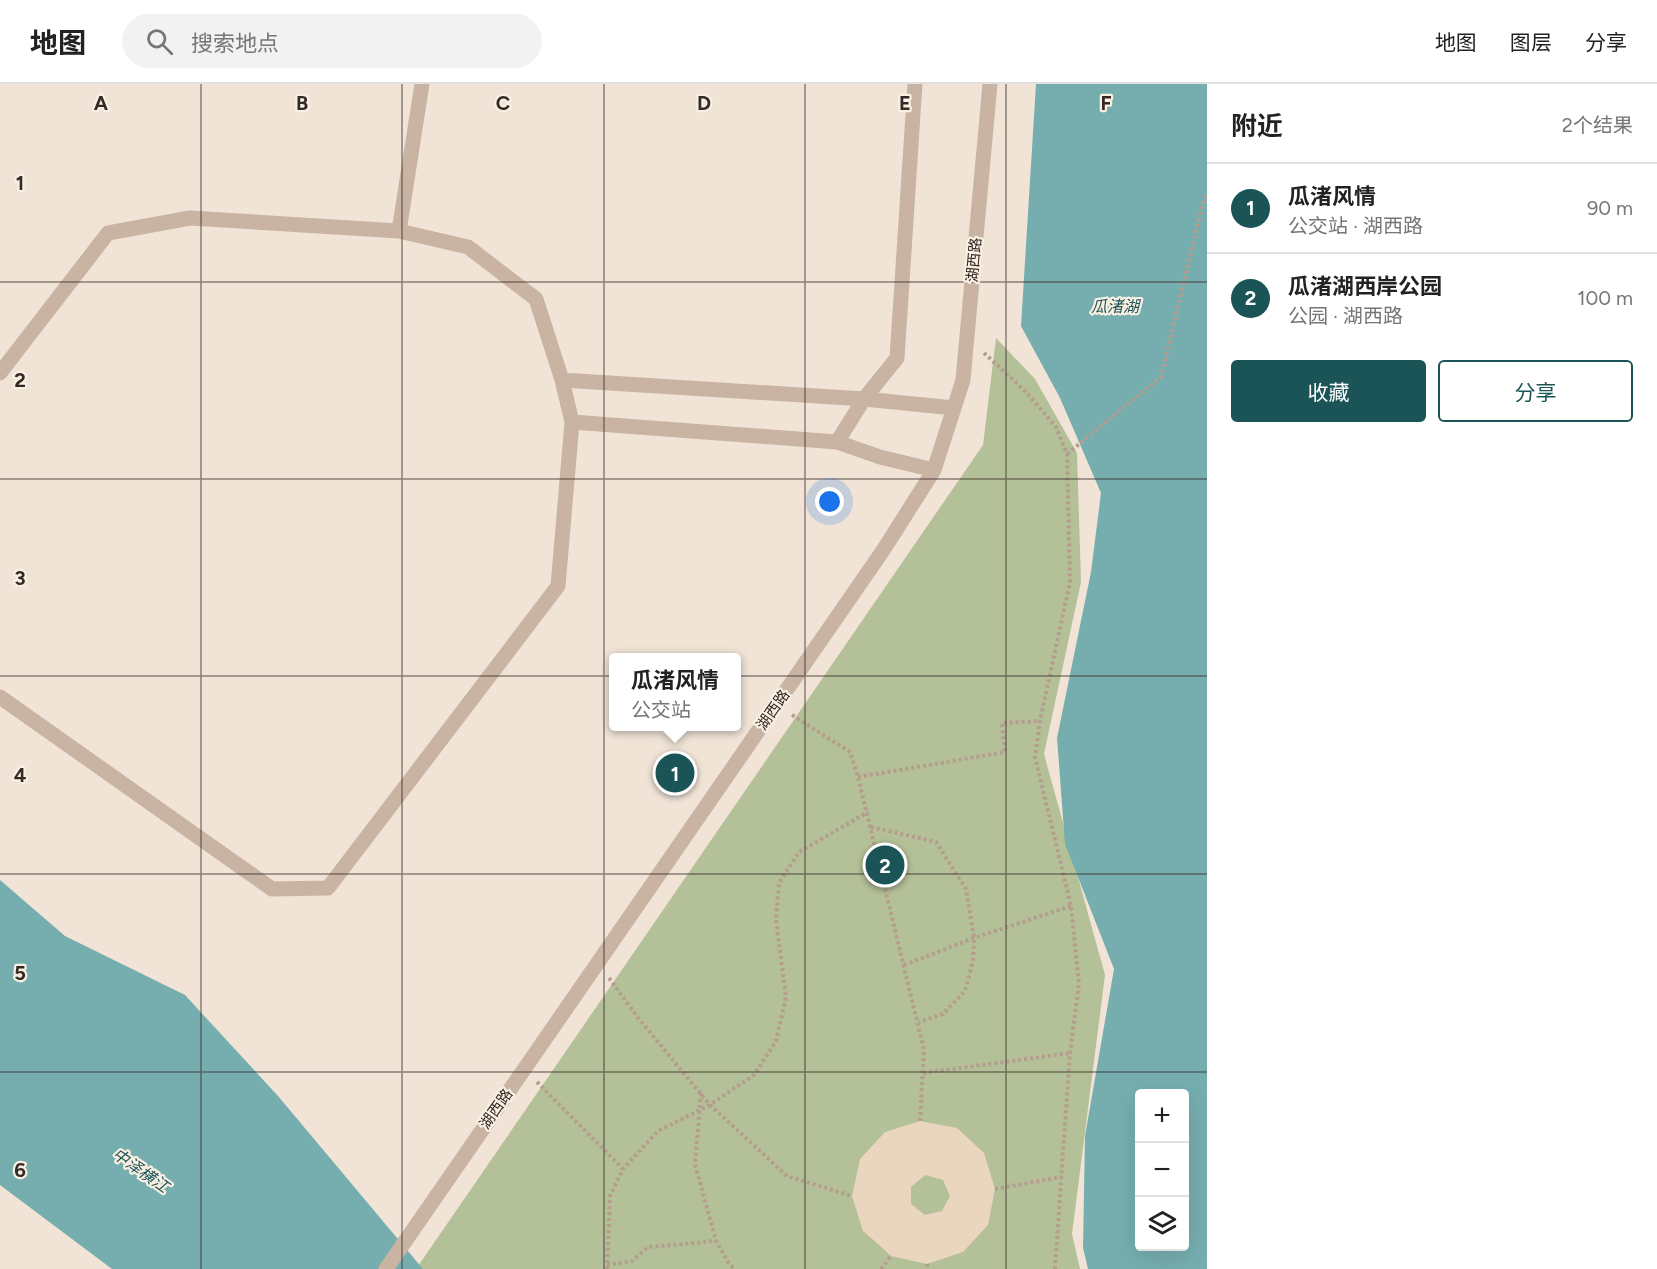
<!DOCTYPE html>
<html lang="zh">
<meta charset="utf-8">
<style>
body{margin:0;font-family:Figtree,"Noto Sans SC",sans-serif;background:#f2f2f2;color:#222}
.controls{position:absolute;right:18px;bottom:18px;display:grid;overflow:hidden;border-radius:6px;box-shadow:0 6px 24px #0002}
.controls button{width:54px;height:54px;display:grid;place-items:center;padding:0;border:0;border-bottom:2px solid #e0e0e0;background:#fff;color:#222;font:30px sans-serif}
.you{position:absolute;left:830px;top:418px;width:21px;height:21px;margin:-15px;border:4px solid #fff;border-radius:50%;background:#1a73e8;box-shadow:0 0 0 9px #1a73e833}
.badge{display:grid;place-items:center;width:39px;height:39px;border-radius:50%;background:#1a5456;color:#fff;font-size:20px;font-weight:700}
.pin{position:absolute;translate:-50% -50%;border:3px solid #fff;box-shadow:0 2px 6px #0006}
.popup{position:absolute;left:609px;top:569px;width:132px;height:78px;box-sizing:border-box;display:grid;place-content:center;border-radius:6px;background:#fff;filter:drop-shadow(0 2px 4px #0005);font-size:20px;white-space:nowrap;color:#767676}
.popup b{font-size:22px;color:#222}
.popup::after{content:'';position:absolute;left:50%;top:100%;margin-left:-12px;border:12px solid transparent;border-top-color:#fff}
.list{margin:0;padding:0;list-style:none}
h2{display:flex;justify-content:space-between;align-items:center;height:78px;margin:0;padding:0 24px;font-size:26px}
h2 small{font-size:20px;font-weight:400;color:#767676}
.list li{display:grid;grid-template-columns:39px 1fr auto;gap:18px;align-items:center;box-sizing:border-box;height:90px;padding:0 24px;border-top:2px solid #e0e0e0}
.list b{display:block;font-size:22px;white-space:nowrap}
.list p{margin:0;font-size:20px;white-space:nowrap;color:#767676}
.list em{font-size:20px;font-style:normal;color:#767676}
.actions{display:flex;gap:12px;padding:18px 24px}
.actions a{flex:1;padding:14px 0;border:2px solid #1a5456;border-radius:6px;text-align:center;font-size:21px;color:#1a5456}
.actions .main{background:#1a5456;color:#fff}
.icon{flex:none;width:33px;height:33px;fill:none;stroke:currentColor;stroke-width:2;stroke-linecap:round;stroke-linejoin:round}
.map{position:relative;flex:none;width:1207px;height:1185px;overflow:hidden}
header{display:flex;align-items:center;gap:36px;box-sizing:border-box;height:84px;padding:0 30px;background:#fff;border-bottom:2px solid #e0e0e0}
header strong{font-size:28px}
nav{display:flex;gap:33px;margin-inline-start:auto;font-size:21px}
.search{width:420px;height:54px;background:#f2f2f2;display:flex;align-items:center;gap:15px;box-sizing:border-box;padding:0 21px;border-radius:33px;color:#767676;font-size:22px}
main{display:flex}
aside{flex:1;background:#fff}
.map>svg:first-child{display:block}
.green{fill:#b4c097}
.plaza{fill:#ead5be;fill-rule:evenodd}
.water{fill:#76aeaf;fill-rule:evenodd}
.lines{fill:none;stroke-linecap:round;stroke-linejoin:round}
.path{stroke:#b59d8e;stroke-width:4;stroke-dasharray:3 3;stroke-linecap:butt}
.minor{stroke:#c9b4a3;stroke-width:15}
.grid{fill:none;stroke:#342a25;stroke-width:1.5;stroke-opacity:0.55}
.labels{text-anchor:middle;stroke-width:4.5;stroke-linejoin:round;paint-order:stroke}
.street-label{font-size:15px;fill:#342a25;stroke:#f9efe3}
.water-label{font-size:16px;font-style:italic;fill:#1a5456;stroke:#f9efe3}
.grid-label{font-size:20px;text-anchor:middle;font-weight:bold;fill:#342a25;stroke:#f9efe3;stroke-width:4.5;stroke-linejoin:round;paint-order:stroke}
</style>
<header>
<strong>地图</strong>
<div class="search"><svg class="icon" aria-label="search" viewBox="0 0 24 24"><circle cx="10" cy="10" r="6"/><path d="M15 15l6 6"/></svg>搜索地点</div>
<nav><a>地图</a><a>图层</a><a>分享</a></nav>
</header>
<main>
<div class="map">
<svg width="1207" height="1185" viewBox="0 0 1207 1185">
<rect width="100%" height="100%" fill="#f1e4d7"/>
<path class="green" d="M 996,254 L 1035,295 L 1077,369 L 1081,498 L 1044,670 L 1105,891 L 1072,1150 L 1080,1185 L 416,1185 L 983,361 Z"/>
<path class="plaza" d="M 920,1037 L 957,1044 L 984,1069 L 995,1105 L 988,1141 L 963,1168 L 927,1180 L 891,1172 L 878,1160 L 863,1147 L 852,1112 L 860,1075 L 885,1048 ZM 925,1091 L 943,1096 L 950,1112 L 942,1127 L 925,1131 L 911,1120 L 911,1103 Z"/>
<path class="water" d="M 1036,0 L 1207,0 L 1207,1185 L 1088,1185 L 1083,1164 L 1085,1052 L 1114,885 L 1065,760 L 1057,654 L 1091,488 L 1101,409 L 1060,314 L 1021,242 ZM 1140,1010 L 1184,1010 L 1184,1162 L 1140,1162 Z
M 0,796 L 65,852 L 185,911 L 278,1012 L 423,1185 L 112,1185 L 0,1101 Z"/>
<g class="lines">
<path class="path" d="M 984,269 L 1026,308 L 1056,343 L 1067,370 L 1070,498 L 1040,637 L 1035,673 L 1071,822 L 1079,900 L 1070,969 L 1055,1185
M 1067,370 L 1161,293 L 1204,114 L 1207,112
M 792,631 L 850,668 L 858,693 L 924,966 L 920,1037
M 858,693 L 1005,668 L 1002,639 L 1040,637
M 871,743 L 936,758 L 966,805 L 974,854 L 973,877 L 965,907 L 943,930 L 919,938
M 904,881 L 974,854 L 1071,822
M 609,894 L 639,935 L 710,1021 L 787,1092 L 852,1112
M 923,989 L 1070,969
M 537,998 L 623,1085
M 701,1009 L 695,1080 L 716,1157 L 729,1180 L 735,1185
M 995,1105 L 1061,1093
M 927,1180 L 928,1185
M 607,1181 L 632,1177 L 648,1163 L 716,1157
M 607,1185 L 610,1112 L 623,1085 L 658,1047 L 710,1021 L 754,991 L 776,957 L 786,913 L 776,836 L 779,799 L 799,768 L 868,728
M 881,1185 L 891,1172"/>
<path class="minor" d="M 399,147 L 422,0
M 0,289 L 108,149 L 190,134 L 399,147 L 468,163 L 536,215 L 562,296 L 572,338 L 558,502 L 328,804 L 272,805 L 0,613
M 562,296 L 864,315 L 954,324
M 572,338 L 837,358 L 880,373 L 934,386
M 837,358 L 864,315 L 897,274 L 915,0
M 386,1185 L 884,465 L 934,386 L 963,296 L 990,0"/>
</g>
<path class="grid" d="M 201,0 L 201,1185M 402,0 L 402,1185M 604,0 L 604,1185M 805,0 L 805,1185M 1006,0 L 1006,1185M 0,198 L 1207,198M 0,395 L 1207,395M 0,592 L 1207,592M 0,790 L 1207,790M 0,988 L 1207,988"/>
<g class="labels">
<g class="street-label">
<text transform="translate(974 176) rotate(-85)" y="5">湖西路</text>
<text transform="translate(773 626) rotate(-55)" y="5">湖西路</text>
<text transform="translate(496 1025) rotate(-55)" y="5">湖西路</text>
</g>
<g class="water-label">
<text x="1115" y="228">瓜渚湖</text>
<text transform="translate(141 1086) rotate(35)" y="6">中泽横江</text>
</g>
</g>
<g class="grid-label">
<text x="101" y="26">A</text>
<text x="302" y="26">B</text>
<text x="503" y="26">C</text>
<text x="704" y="26">D</text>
<text x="905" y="26">E</text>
<text x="1106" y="26">F</text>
<text x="20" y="106">1</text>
<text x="20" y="303">2</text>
<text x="20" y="501">3</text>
<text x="20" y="698">4</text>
<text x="20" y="896">5</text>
<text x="20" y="1093">6</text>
</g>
</svg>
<div class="controls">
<button>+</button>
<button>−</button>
<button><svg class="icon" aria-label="layers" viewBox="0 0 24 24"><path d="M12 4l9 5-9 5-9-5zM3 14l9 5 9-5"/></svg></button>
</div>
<div class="you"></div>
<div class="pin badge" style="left:675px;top:689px">1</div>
<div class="popup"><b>瓜渚风情</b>公交站</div>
<div class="pin badge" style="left:885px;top:781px">2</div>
</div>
<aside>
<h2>附近<small>2个结果</small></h2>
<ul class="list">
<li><span class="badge">1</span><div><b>瓜渚风情</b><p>公交站 · 湖西路</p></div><em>90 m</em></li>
<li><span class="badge">2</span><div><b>瓜渚湖西岸公园</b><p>公园 · 湖西路</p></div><em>100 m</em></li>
</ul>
<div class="actions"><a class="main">收藏</a><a>分享</a></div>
</aside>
</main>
